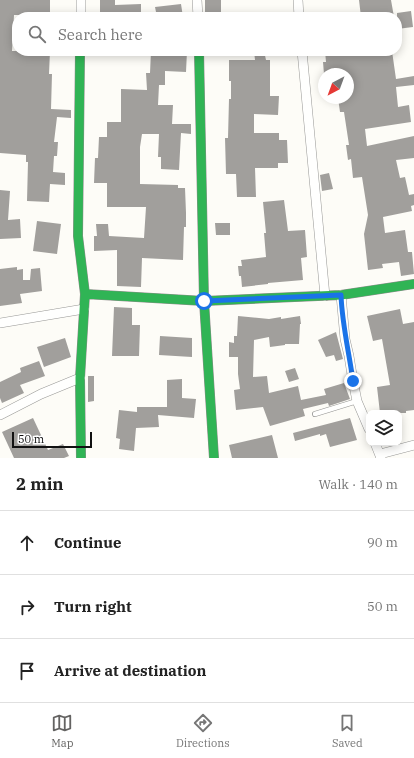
<!DOCTYPE html>
<meta charset="utf-8">
<style>
body{margin:0;font-family:"IBM Plex Serif",serif;background:#f2f2f2;color:#222}
.controls{position:absolute;right:12px;bottom:12px;display:grid;overflow:hidden;border-radius:8px;box-shadow:0 2px 10px #0003}
.controls button{width:36px;height:36px;display:grid;place-items:center;padding:0;border:0;border-bottom:1px solid #e0e0e0;background:#fff;color:#222;font:20px sans-serif}
.compass{position:absolute;left:318px;top:68px;width:36px;height:36px;border-radius:50%;background:#fff;box-shadow:0 2px 10px #0003;rotate:221deg}
.scale{position:absolute;left:12px;bottom:10px;width:80px;box-sizing:border-box;padding-left:4px;border:2px solid #111;border-top:0;font-size:11px;line-height:14px;white-space:nowrap;color:#111;-webkit-text-stroke:3px #fff;paint-order:stroke}
.stop{position:absolute;width:12px;height:12px;margin:-9px;border:3px solid #1a73e8;border-radius:50%;background:#fff}
.stop.end{background:#1a73e8;border-color:#fff;box-shadow:0 1px 4px #0008}
.list{margin:0;padding:0;list-style:none}
h2{display:flex;justify-content:space-between;align-items:center;height:52px;margin:0;padding:0 16px;font-size:17px}
h2 small{font-size:13px;font-weight:400;color:#767676}
.list li{display:grid;grid-template-columns:26px 1fr auto;gap:12px;align-items:center;box-sizing:border-box;height:64px;padding:0 16px;border-top:1px solid #e0e0e0}
.list b{display:block;font-size:15px;white-space:nowrap}
.list em{font-size:13px;font-style:normal;color:#767676}
.icon{flex:none;width:22px;height:22px;fill:none;stroke:currentColor;stroke-width:2;stroke-linecap:round;stroke-linejoin:round}
.map{position:relative;flex:none;width:414px;height:458px;overflow:hidden}
.search{position:absolute;background:#fff;box-shadow:0 2px 10px #0003;left:12px;right:12px;top:12px;height:44px;display:flex;align-items:center;gap:10px;box-sizing:border-box;padding:0 14px;border-radius:16px;color:#767676;font-size:15px}
.sheet{height:244px;background:#fff}
nav{display:flex;justify-content:space-around;align-items:center;box-sizing:border-box;height:56px;border-top:1px solid #e0e0e0;background:#fff;font-size:11px;color:#767676}
nav a{display:grid;justify-items:center;gap:2px}
nav .on{color:#646362}
.map>svg:first-child{display:block}
.building{fill:#a19f9c}
.lines{fill:none;stroke-linecap:round;stroke-linejoin:round}
.lane-casing{stroke:#979795;stroke-width:6}
.street-casing{stroke:#979795;stroke-width:10}
.fast-casing{stroke:#8e8d8b;stroke-width:10}
.lane{stroke:#fffffe;stroke-width:4.5}
.street{stroke:#fffffe;stroke-width:9}
.fast{stroke:#30b455;stroke-width:9}
.route{stroke:#1a73e8;stroke-width:5}
</style>
<div class="map">
<svg width="414" height="458" viewBox="0 0 414 458">
<rect width="100%" height="100%" fill="#fdfcf7"/>
<path class="building" d="M 0,0 L 50,0 L 50,15 L 14,15 L 12,51 L 50,51 L 49,74 L 52,74 L 51,109 L 71,110 L 71,118 L 57,117 L 54,142 L 58,142 L 57,156 L 54,156 L 53,172 L 65,173 L 65,185 L 50,184 L 49,202 L 27,201 L 28,162 L 26,162 L 26,155 L 0,153 Z
M 100,0 L 115,0 L 115,5 L 141,4 L 141,17 L 100,17 Z
M 205,0 L 221,0 L 221,17 L 205,17 Z
M 359,0 L 391,0 L 394,17 L 361,17 Z
M 181,4 L 183,17 L 157,17 L 155,7 Z
M 411,11 L 413,27 L 397,29 L 397,13 Z
M 151,51 L 187,51 L 186,72 L 165,71 L 165,85 L 159,85 L 158,105 L 173,105 L 172,124 L 191,124 L 191,134 L 181,133 L 179,170 L 161,169 L 161,157 L 158,157 L 159,134 L 142,134 L 140,147 L 140,184 L 178,185 L 178,188 L 185,188 L 186,213 L 186,227 L 184,227 L 183,260 L 142,258 L 141,287 L 117,286 L 117,250 L 94,251 L 94,236 L 97,236 L 96,224 L 108,224 L 109,236 L 144,238 L 146,207 L 107,207 L 107,183 L 94,183 L 95,158 L 98,158 L 99,137 L 107,137 L 107,122 L 121,122 L 121,89 L 147,90 L 146,73 L 150,73 Z
M 254,51 L 264,51 L 266,60 L 270,60 L 270,96 L 279,96 L 278,115 L 254,114 L 254,133 L 279,133 L 279,140 L 287,140 L 288,163 L 278,163 L 278,168 L 255,168 L 256,197 L 237,197 L 236,174 L 226,174 L 225,138 L 228,138 L 229,99 L 231,99 L 231,81 L 229,81 L 229,60 L 255,60 Z
M 325,51 L 392,51 L 396,79 L 414,76 L 414,85 L 396,87 L 398,107 L 409,105 L 411,122 L 365,129 L 367,146 L 414,136 L 414,158 L 396,160 L 400,178 L 405,177 L 409,195 L 414,194 L 414,205 L 411,206 L 412,211 L 383,217 L 385,233 L 405,230 L 408,252 L 412,252 L 414,274 L 401,276 L 399,262 L 382,264 L 383,268 L 368,270 L 364,234 L 368,215 L 362,177 L 353,178 L 351,159 L 348,160 L 346,145 L 349,145 L 344,112 L 340,112 L 338,98 L 348,98 L 348,74 L 324,74 L 323,62 L 326,62 Z
M 329,173 L 333,189 L 322,191 L 320,175 Z
M 0,190 L 10,191 L 8,220 L 20,219 L 21,238 L 0,239 Z
M 284,200 L 288,231 L 305,230 L 307,257 L 301,258 L 303,280 L 268,283 L 268,284 L 242,287 L 241,276 L 239,276 L 238,266 L 242,266 L 241,260 L 266,257 L 264,233 L 266,233 L 263,202 Z
M 37,221 L 61,224 L 57,254 L 33,251 Z
M 215,223 L 230,223 L 230,235 L 216,235 Z
M 17,267 L 17,270 L 23,269 L 23,280 L 30,280 L 31,269 L 40,268 L 42,291 L 20,294 L 22,303 L 0,306 L 0,269 Z
M 114,307 L 132,308 L 132,325 L 140,325 L 139,356 L 112,356 Z
M 400,309 L 403,324 L 414,322 L 414,410 L 406,411 L 406,413 L 380,413 L 377,387 L 390,385 L 382,339 L 373,341 L 367,316 Z
M 238,316 L 269,319 L 281,317 L 281,319 L 300,316 L 301,324 L 300,324 L 299,344 L 285,344 L 285,345 L 270,347 L 269,337 L 254,340 L 253,377 L 267,376 L 269,393 L 298,386 L 301,400 L 326,395 L 324,389 L 344,383 L 350,399 L 329,406 L 328,403 L 303,409 L 305,416 L 270,426 L 263,407 L 236,410 L 234,390 L 240,389 L 238,374 L 238,357 L 229,357 L 229,342 L 234,343 L 234,336 L 237,336 Z
M 336,332 L 343,359 L 336,361 L 334,355 L 326,357 L 318,340 Z
M 160,336 L 192,338 L 192,357 L 159,355 Z
M 65,338 L 71,357 L 44,367 L 37,347 Z
M 39,361 L 45,376 L 20,385 L 24,393 L 2,403 L 0,398 L 0,382 L 21,372 L 20,368 Z
M 295,368 L 299,379 L 289,382 L 285,371 Z
M 88,376 L 94,376 L 94,401 L 88,402 Z
M 182,379 L 182,398 L 196,399 L 194,418 L 158,415 L 159,427 L 136,428 L 134,451 L 119,449 L 120,439 L 116,438 L 119,410 L 137,412 L 137,407 L 167,407 L 167,380 Z
M 33,418 L 48,450 L 63,444 L 69,456 L 64,458 L 14,458 L 2,432 Z
M 350,418 L 357,440 L 330,447 L 326,434 L 320,436 L 320,434 L 295,441 L 293,433 Z
M 272,435 L 278,458 L 232,458 L 229,445 Z"/>
<g class="lines">
<g class="lane-casing">
<path id="lane" d="M 315,414 L 357,401"/>
</g>
<g class="street-casing">
<path id="street" d="M 197,0 L 198,17
M 298,0 L 299,17
M 81,17 L 81,0
M 302,51 L 325,296
M 341,295 L 345,339 L 349,356 L 353,381 L 357,401 L 369,429
M 0,323 L 84,309
M 0,415 L 41,394 L 80,378
M 375,443 L 381,458
M 380,454 L 414,445"/>
</g>
<g class="fast-casing">
<path id="fast" d="M 80,51 L 78,236 L 85,294 L 80,378 L 81,458
M 199,51 L 204,301 L 214,458
M 85,294 L 204,301 L 341,295 L 414,284"/>
</g>
<use href="#lane" class="lane"/>
<use href="#street" class="street"/>
<use href="#fast" class="fast"/>
</g>
<g class="lines">
<path class="route" d="M 204,301 L 341,295 C 342,324 349,352 353,381"/>
</g>
</svg>
<div class="controls">
<button><svg class="icon" aria-label="layers" viewBox="0 0 24 24"><path d="M12 4l9 5-9 5-9-5zM3 14l9 5 9-5"/></svg></button>
</div>
<svg class="compass" viewBox="-18 -18 36 36"><path d="M0-13l5 13h-10z" fill="#e53935"/><path d="M0 13l5-13h-10z" fill="#767676"/></svg>
<div class="scale">50 m</div>
<div class="stop" style="left:204px;top:301px"></div>
<div class="stop end" style="left:353px;top:381px"></div>
<div class="search"><svg class="icon" aria-label="search" viewBox="0 0 24 24"><circle cx="10" cy="10" r="6"/><path d="M15 15l6 6"/></svg>Search here</div>
</div>
<section class="sheet">
<h2>2 min<small>Walk · 140 m</small></h2>
<ul class="list">
<li><svg class="icon" aria-label="ahead" viewBox="0 0 24 24"><path d="M12 20V5M6 11l6-6 6 6"/></svg><div><b>Continue</b></div><em>90 m</em></li>
<li><svg class="icon" aria-label="right" viewBox="0 0 24 24"><path d="M7 20v-9h11M14 6l5 5-5 5"/></svg><div><b>Turn right</b></div><em>50 m</em></li>
<li><svg class="icon" aria-label="arrive" viewBox="0 0 24 24"><path d="M6 21V4h12l-3 4 3 4H6"/></svg><div><b>Arrive at destination</b></div></li>
</ul>
</section>
<nav>
<a class="on"><svg class="icon" aria-label="map" viewBox="0 0 24 24"><path d="M3 6l6-2 6 2 6-2v14l-6 2-6-2-6 2zM9 4v14M15 6v14"/></svg>Map</a>
<a><svg class="icon" aria-label="directions" viewBox="0 0 24 24"><path d="M12 3l9 9-9 9-9-9zM9 14v-3h6M13 9l2 2-2 2"/></svg>Directions</a>
<a><svg class="icon" aria-label="saved" viewBox="0 0 24 24"><path d="M7 4h10v16l-5-4-5 4z"/></svg>Saved</a>
</nav>
